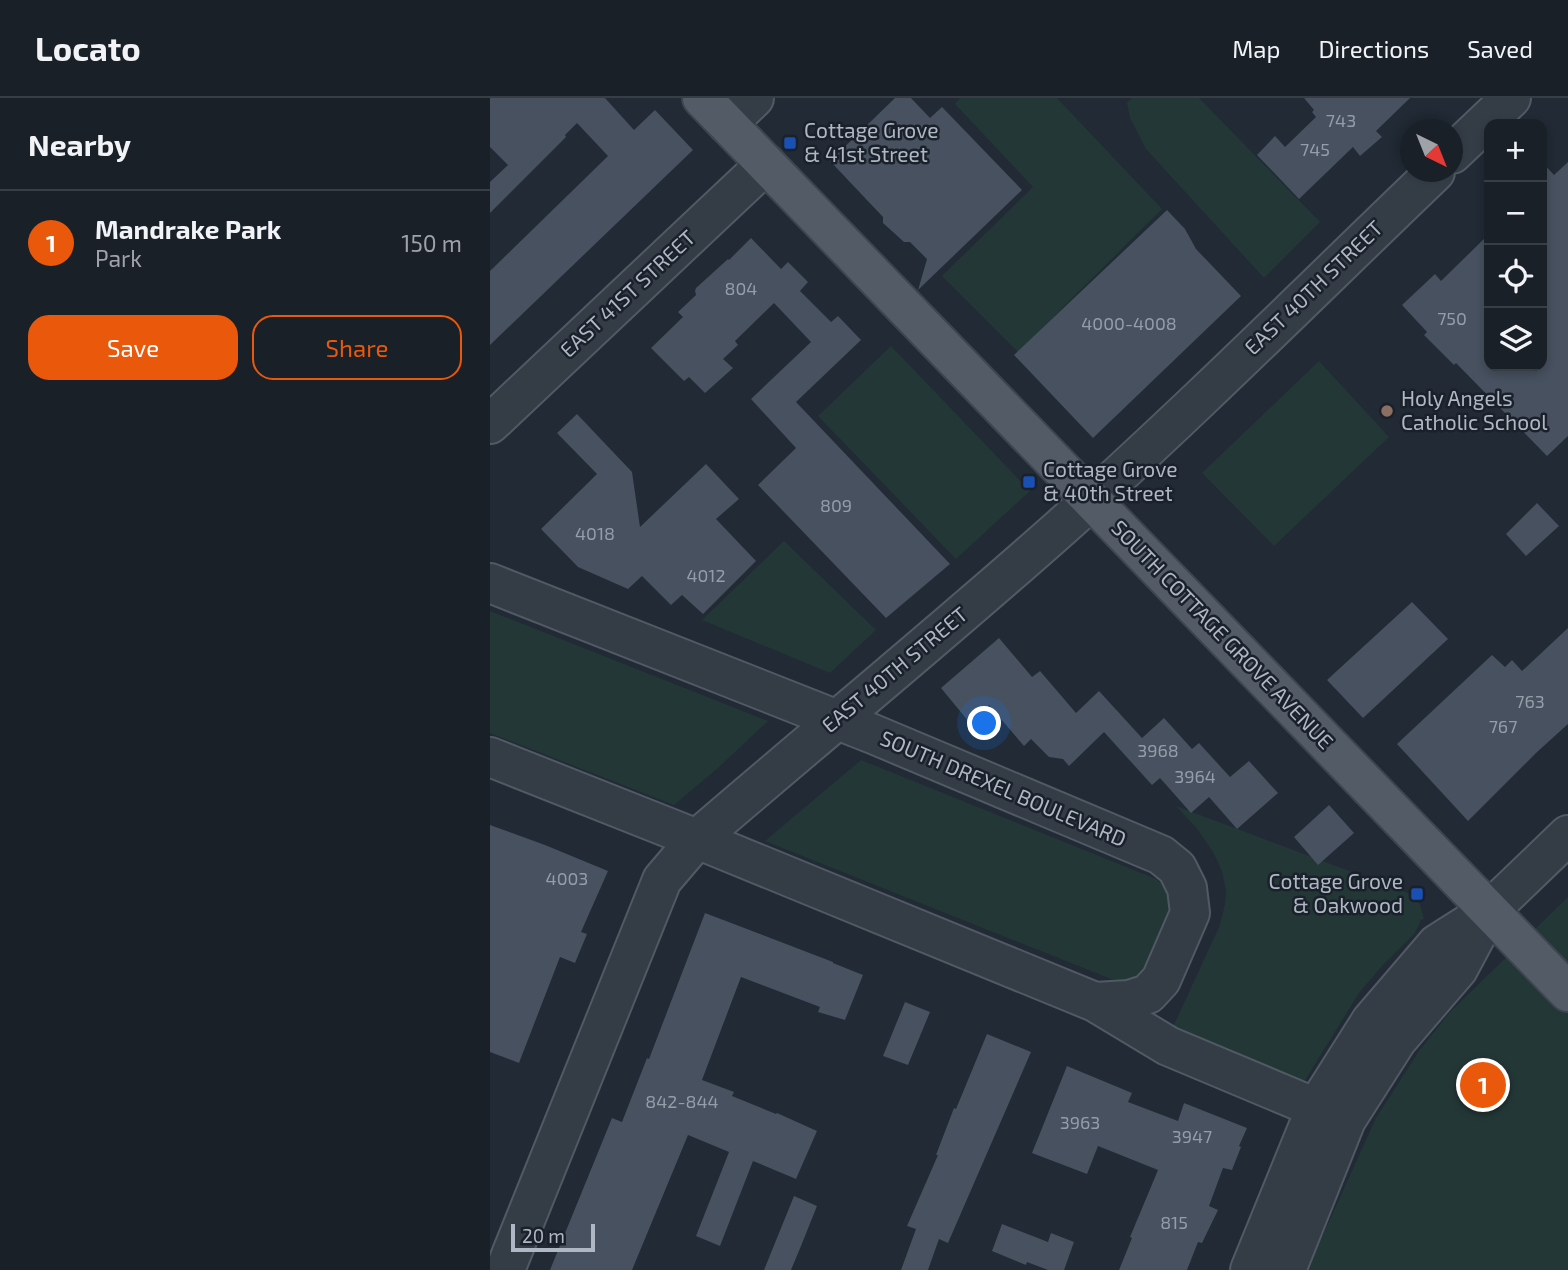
<!DOCTYPE html>
<meta charset="utf-8">
<style>
body{margin:0;font-family:"Exo 2",sans-serif;background:#262d34;color:#f1f3f6}
.controls{position:absolute;right:21px;top:21px;display:grid;overflow:hidden;border-radius:14px;box-shadow:0 4px 10px #0003}
.controls button{width:63px;height:63px;display:grid;place-items:center;padding:0;border:0;border-bottom:2px solid #373e45;background:#192028;color:#f1f3f6;font:35px sans-serif}
.compass{position:absolute;left:910px;top:21px;width:63px;height:63px;border-radius:50%;background:#192028;box-shadow:0 4px 10px #0003;rotate:137deg}
.scale{position:absolute;left:21px;bottom:18px;width:84px;box-sizing:border-box;padding-left:7px;border:4px solid #aeb7c3;border-top:0;font-size:19px;line-height:24px;white-space:nowrap;color:#aeb7c3;-webkit-text-stroke:5px #1a212a;paint-order:stroke}
.you{position:absolute;left:495px;top:626px;width:24px;height:24px;margin:-18px;border:5px solid #fff;border-radius:50%;background:#1a73e8;box-shadow:0 0 0 10px #1a73e833}
.badge{display:grid;place-items:center;width:46px;height:46px;border-radius:50%;background:#ea580c;color:#fff;font-size:23px;font-weight:700}
.pin{position:absolute;translate:-50% -50%;border:4px solid #fff;box-shadow:0 2px 7px #0006}
.list{margin:0;padding:0;list-style:none}
h2{display:flex;justify-content:space-between;align-items:center;height:91px;margin:0;padding:0 28px;font-size:30px}
h2 small{font-size:23px;font-weight:400;color:#9fa3a8}
.list li{display:grid;grid-template-columns:46px 1fr auto;gap:21px;align-items:center;box-sizing:border-box;height:105px;padding:0 28px;border-top:2px solid #373e45}
.list b{display:block;font-size:26px;white-space:nowrap}
.list p{margin:0;font-size:23px;white-space:nowrap;color:#9fa3a8}
.list em{font-size:23px;font-style:normal;color:#9fa3a8}
.actions{display:flex;gap:14px;padding:21px 28px}
.actions a{flex:1;padding:16px 0;border:2px solid #ea580c;border-radius:21px;text-align:center;font-size:24px;color:#ea580c}
.actions .main{background:#ea580c;color:#fff}
.icon{flex:none;width:38px;height:38px;fill:none;stroke:currentColor;stroke-width:2;stroke-linecap:round;stroke-linejoin:round}
.map{position:relative;flex:none;width:1078px;height:1172px;overflow:hidden}
header{display:flex;align-items:center;gap:42px;box-sizing:border-box;height:98px;padding:0 35px;background:#192028;border-bottom:2px solid #373e45}
header strong{font-size:33px}
nav{display:flex;gap:38px;margin-inline-start:auto;font-size:24px}
main{display:flex}
aside{flex:1;background:#192028}
.map>svg:first-child{display:block}
.green{fill:#243737}
.building{fill:#47515f}
.lines{fill:none;stroke-linecap:round;stroke-linejoin:round}
.minor-casing{stroke:#515a64;stroke-width:42}
.major-casing{stroke:#3d454f;stroke-width:42}
.minor{stroke:#343c46;stroke-width:38}
.major{stroke:#525b66;stroke-width:38}
.transit-dot{fill:#1a4fb4;stroke:#1a212a;stroke-width:2.5}
.education-dot{fill:#8d6e63;stroke:#1a212a;stroke-width:2.5}
.labels{text-anchor:middle;stroke-width:5;stroke-linejoin:round;paint-order:stroke}
.number-label{font-size:18px;fill:#949eaa}
.poi-label{font-size:21px;fill:#aeb7c3;stroke:#1a212a;text-anchor:start}
.street-label{font-size:21px;fill:#aeb7c3;stroke:#1a212a}
</style>
<header>
<strong>Locato</strong>
<nav><a>Map</a><a>Directions</a><a>Saved</a></nav>
</header>
<main>
<aside>
<h2>Nearby<small></small></h2>
<ul class="list">
<li><span class="badge">1</span><div><b>Mandrake Park</b><p>Park</p></div><em>150 m</em></li>
</ul>
<div class="actions"><a class="main">Save</a><a>Share</a></div>
</aside>
<div class="map">
<svg width="1078" height="1172" viewBox="0 0 1078 1172">
<rect width="100%" height="100%" fill="#212a35"/>
<path class="green" d="M 470,0 L 567,0 L 672,111 L 528,254 L 452,178 L 543,89 L 465,6 Z
M 642,0 L 709,0 L 830,124 L 774,180 L 656,51 L 640,20 L 637,5 Z
M 401,248 L 540,393 L 466,461 L 328,318 Z
M 829,263 L 899,339 L 784,448 L 712,375 Z
M 294,443 L 386,532 L 340,575 L 212,522 Z
M 0,513 L 278,623 L 228,670 L 184,707 L 0,635 Z
M 371,662 L 666,781 L 677,791 L 685,810 L 652,878 L 636,884 L 621,881 L 275,743 Z
M 686,708 L 918,795 L 930,806 L 934,821 L 931,822 L 925,835 L 892,868 L 869,895 L 814,984 L 683,929 L 730,827 L 735,806 L 736,793 L 732,773 L 723,754 L 708,732 Z
M 1078,799 L 1078,1172 L 817,1172 L 886,1020 L 929,953 L 960,914 Z"/>
<path class="building" d="M 0,0 L 115,0 L 144,32 L 165,12 L 203,52 L 0,247 L 0,173 L 118,58 L 87,25 L 75,37 L 76,39 L 0,115 L 0,84 L 18,67 L 0,49 Z
M 405,0 L 421,0 L 440,20 L 452,9 L 532,92 L 428,192 L 437,161 L 420,144 L 414,144 L 393,125 L 393,119 L 340,63 Z
M 814,0 L 920,0 L 886,33 L 892,39 L 870,58 L 863,49 L 809,101 L 767,57 L 785,38 L 795,49 L 826,19 L 822,14 L 824,12 Z
M 1052,64 L 1064,77 L 1078,64 L 1078,338 L 1057,358 L 966,265 L 964,267 L 934,237 L 937,234 L 912,207 L 945,176 L 951,183 L 999,136 L 999,268 L 1052,268 Z
M 677,112 L 695,131 L 706,151 L 751,198 L 603,340 L 524,257 Z
M 261,140 L 291,171 L 298,164 L 318,184 L 310,193 L 341,224 L 348,218 L 371,242 L 306,304 L 460,466 L 396,520 L 268,387 L 306,350 L 261,301 L 321,244 L 284,205 L 245,243 L 248,247 L 233,261 L 243,270 L 215,295 L 199,279 L 194,283 L 161,250 L 193,219 L 188,214 L 206,197 L 205,193 L 206,190 L 238,161 L 239,162 Z
M 87,316 L 142,374 L 150,429 L 216,366 L 249,401 L 226,421 L 266,463 L 213,516 L 192,497 L 181,507 L 152,478 L 138,491 L 88,469 L 51,431 L 107,376 L 67,335 Z
M 1047,405 L 1069,428 L 1036,458 L 1016,436 Z
M 922,504 L 958,541 L 873,620 L 837,582 Z
M 1078,530 L 1078,626 L 1046,655 L 978,723 L 907,646 L 1002,557 L 1015,569 L 1022,562 L 1032,573 Z
M 509,540 L 542,579 L 550,573 L 586,615 L 609,593 L 652,640 L 674,620 L 702,651 L 709,645 L 740,679 L 759,663 L 788,695 L 747,731 L 719,699 L 701,715 L 670,680 L 662,687 L 614,634 L 579,668 L 573,661 L 559,659 L 541,641 L 534,648 L 499,607 L 479,624 L 451,590 Z
M 839,707 L 864,735 L 828,767 L 804,739 Z
M 0,727 L 55,747 L 118,773 L 91,834 L 97,836 L 85,865 L 70,859 L 29,965 L 0,954 Z
M 215,815 L 343,864 L 343,865 L 373,877 L 355,922 L 328,914 L 330,909 L 251,879 L 212,982 L 244,994 L 242,998 L 286,1016 L 287,1015 L 327,1033 L 306,1081 L 263,1063 L 230,1148 L 206,1138 L 239,1054 L 198,1037 L 142,1172 L 60,1172 L 122,1020 L 132,1024 L 157,960 L 159,961 Z
M 415,904 L 440,914 L 418,967 L 393,958 Z
M 497,936 L 541,954 L 458,1145 L 449,1141 L 438,1172 L 411,1172 L 426,1131 L 417,1128 L 448,1057 L 446,1057 L 464,1010 L 466,1011 Z
M 577,968 L 642,995 L 638,1004 L 688,1023 L 694,1005 L 757,1030 L 749,1048 L 751,1049 L 742,1072 L 733,1070 L 719,1108 L 728,1112 L 712,1145 L 708,1144 L 697,1172 L 629,1172 L 642,1140 L 640,1139 L 668,1072 L 608,1048 L 597,1076 L 542,1055 Z
M 304,1098 L 327,1108 L 311,1148 L 301,1172 L 274,1172 Z
M 512,1126 L 558,1144 L 561,1135 L 584,1144 L 574,1172 L 558,1172 L 537,1164 L 536,1167 L 502,1153 Z"/>
<g class="lines">
<g class="minor-casing">
<path id="minor" d="M 237,26 L 264,0
M 962,56 L 1021,0
M 0,326 L 276,66
M 0,485 L 383,636 L 671,757 L 687,770 L 697,790 L 700,815 L 671,882 L 658,896 L 639,902 L 605,904
M 0,659 L 207,741 L 605,904 L 678,948 L 826,1010
M 15,1172 L 172,782 L 207,741 C 330,635 456,532 577,424 C 703,311 823,191 945,74
M 760,1172 L 826,1010 L 881,923 L 947,846 L 999,813 L 1078,737
M 796,1172 L 856,1022 L 907,942 L 968,871 L 998,815"/>
</g>
<g class="major-casing">
<path id="major" d="M 212,0 L 1078,894"/>
</g>
<use href="#minor" class="minor"/>
<use href="#major" class="major"/>
</g>
<g class="transit-dot">
<rect x="293" y="38" width="14" height="14" rx="3.5"/>
<rect x="532" y="377" width="14" height="14" rx="3.5"/>
<rect x="920" y="789" width="14" height="14" rx="3.5"/>
</g>
<circle class="education-dot" cx="897" cy="313" r="7"/>
<g class="labels">
<g class="number-label">
<text x="851" y="29">743</text>
<text x="825" y="58">745</text>
<text x="251" y="197">804</text>
<text x="962" y="227">750</text>
<text x="639" y="232">4000-4008</text>
<text x="346" y="414">809</text>
<text x="105" y="442">4018</text>
<text x="216" y="484">4012</text>
<text x="1040" y="610">763</text>
<text x="1013" y="635">767</text>
<text x="668" y="659">3968</text>
<text x="705" y="685">3964</text>
<text x="77" y="787">4003</text>
<text x="192" y="1010">842-844</text>
<text x="590" y="1031">3963</text>
<text x="702" y="1045">3947</text>
<text x="684" y="1131">815</text>
</g>
<g class="poi-label">
<text x="314" y="40">Cottage Grove<tspan x="314" dy="24">&amp; 41st Street</tspan></text>
<text x="911" y="308">Holy Angels<tspan x="911" dy="24">Catholic School</tspan></text>
<text x="553" y="379">Cottage Grove<tspan x="553" dy="24">&amp; 40th Street</tspan></text>
<text x="913" y="791" text-anchor="end">Cottage Grove<tspan x="913" dy="24">&amp; Oakwood</tspan></text>
</g>
<g class="street-label">
<text transform="translate(824 190) rotate(-44)" y="7">EAST 40TH STREET</text>
<text transform="translate(138 196) rotate(-43)" y="7">EAST 41ST STREET</text>
<text transform="translate(732 537) rotate(46)" y="7">SOUTH COTTAGE GROVE AVENUE</text>
<text transform="translate(405 572) rotate(-40)" y="7">EAST 40TH STREET</text>
<text transform="translate(513 691) rotate(23)" y="7">SOUTH DREXEL BOULEVARD</text>
</g>
</g>
</svg>
<div class="controls">
<button>+</button>
<button>−</button>
<button><svg class="icon" aria-label="locate" viewBox="0 0 24 24"><circle cx="12" cy="12" r="6"/><path d="M12 2v4M12 18v4M2 12h4M18 12h4"/></svg></button>
<button><svg class="icon" aria-label="layers" viewBox="0 0 24 24"><path d="M12 4l9 5-9 5-9-5zM3 14l9 5 9-5"/></svg></button>
</div>
<svg class="compass" viewBox="-18 -18 36 36"><path d="M0-13l5 13h-10z" fill="#e53935"/><path d="M0 13l5-13h-10z" fill="#9fa3a8"/></svg>
<div class="scale">20 m</div>
<div class="you"></div>
<div class="pin badge" style="left:993px;top:987px">1</div>
</div>
</main>
